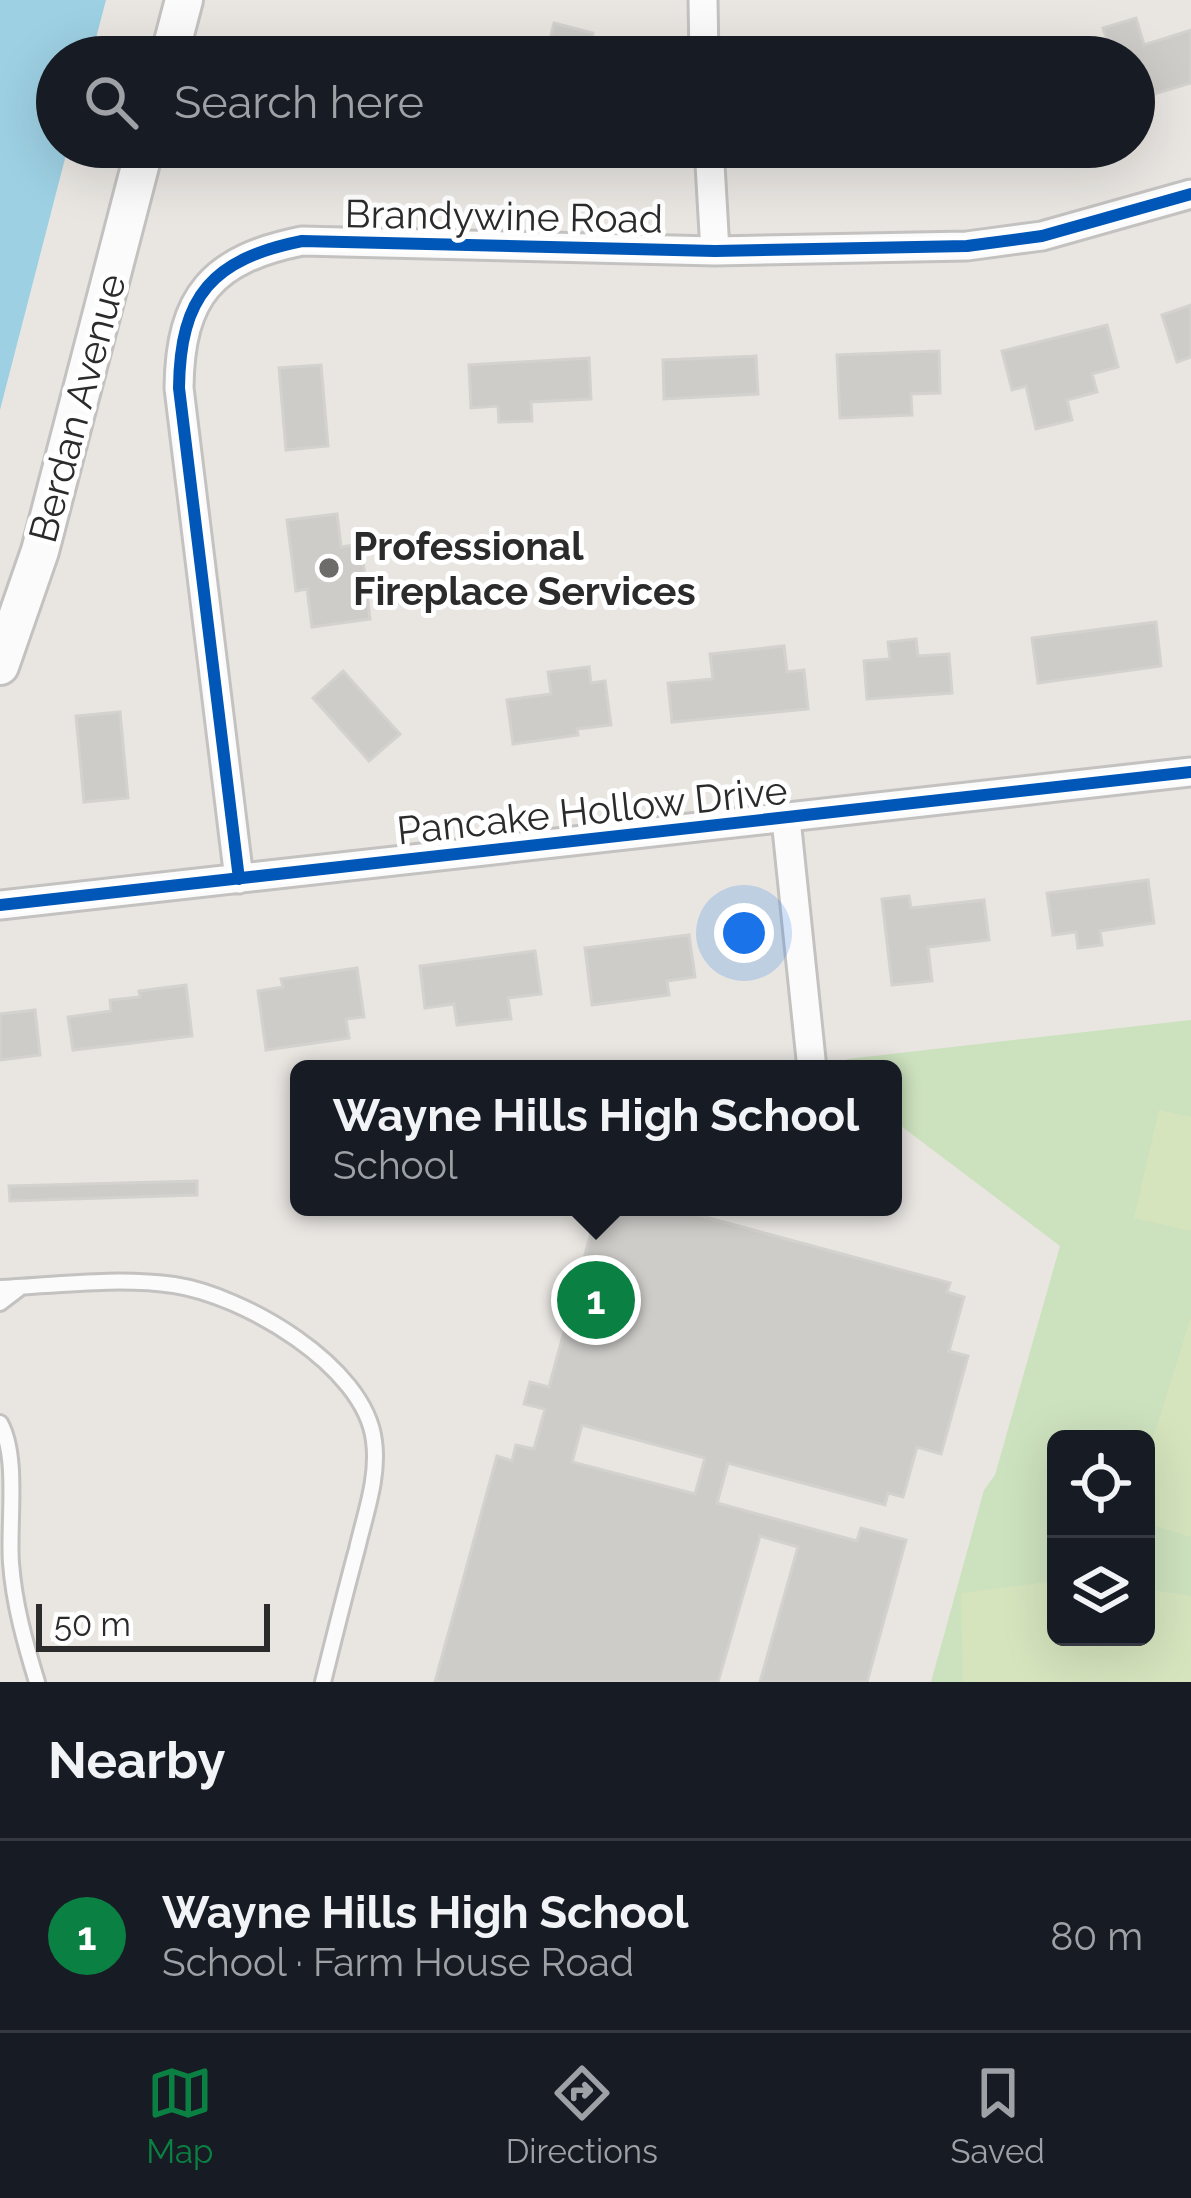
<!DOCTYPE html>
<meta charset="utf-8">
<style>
body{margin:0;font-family:Raleway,sans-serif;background:#20242c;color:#f1f3f6}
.controls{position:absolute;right:36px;bottom:36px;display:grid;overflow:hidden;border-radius:18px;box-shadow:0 12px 48px #0002}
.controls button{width:108px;height:108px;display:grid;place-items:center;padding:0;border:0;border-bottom:3px solid #363941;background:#171b24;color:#f1f3f6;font:60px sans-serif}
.scale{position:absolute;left:36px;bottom:30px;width:234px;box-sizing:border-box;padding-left:12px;border:6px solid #2b2b2b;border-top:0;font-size:33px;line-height:42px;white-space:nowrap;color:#2b2b2b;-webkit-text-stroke:9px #fff;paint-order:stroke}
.you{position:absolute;left:744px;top:933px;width:42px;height:42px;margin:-30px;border:9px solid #fff;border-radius:50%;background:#1a73e8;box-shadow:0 0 0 18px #1a73e833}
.badge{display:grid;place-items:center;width:78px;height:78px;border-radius:50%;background:#0b8043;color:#fff;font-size:39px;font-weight:700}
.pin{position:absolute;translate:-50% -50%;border:6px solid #fff;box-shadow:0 3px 12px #0006}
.popup{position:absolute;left:290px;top:1060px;width:612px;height:156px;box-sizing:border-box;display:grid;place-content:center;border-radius:18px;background:#171b24;filter:drop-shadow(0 3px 9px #0005);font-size:39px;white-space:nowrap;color:#9ea1a6}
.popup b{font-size:45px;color:#f1f3f6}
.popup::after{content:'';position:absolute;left:50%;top:100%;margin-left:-24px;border:24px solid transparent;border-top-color:#171b24}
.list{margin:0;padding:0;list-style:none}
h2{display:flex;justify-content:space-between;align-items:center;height:156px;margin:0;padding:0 48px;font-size:51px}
h2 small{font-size:39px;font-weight:400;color:#9ea1a6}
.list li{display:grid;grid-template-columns:78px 1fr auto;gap:36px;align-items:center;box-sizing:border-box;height:192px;padding:0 48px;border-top:3px solid #363941}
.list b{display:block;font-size:45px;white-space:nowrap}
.list p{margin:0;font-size:39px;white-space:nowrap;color:#9ea1a6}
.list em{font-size:39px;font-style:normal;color:#9ea1a6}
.icon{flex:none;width:66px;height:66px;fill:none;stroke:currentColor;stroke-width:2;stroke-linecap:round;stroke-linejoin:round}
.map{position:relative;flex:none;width:1191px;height:1682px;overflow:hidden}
.search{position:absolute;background:#171b24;box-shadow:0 12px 48px #0002;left:36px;right:36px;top:36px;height:132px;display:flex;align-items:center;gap:30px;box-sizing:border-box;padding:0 42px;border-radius:66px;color:#9ea1a6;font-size:45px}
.sheet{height:348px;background:#171b24}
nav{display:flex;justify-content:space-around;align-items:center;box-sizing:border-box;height:168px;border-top:3px solid #363941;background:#171b24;font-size:33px;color:#9ea1a6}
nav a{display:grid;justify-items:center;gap:6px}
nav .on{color:#0b8043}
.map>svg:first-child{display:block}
.green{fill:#cce1be;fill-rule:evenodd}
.pitch{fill:#d5e4bd}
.water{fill:#9dd0e3}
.building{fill:#ceccc9;stroke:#d4d2ce;stroke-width:3;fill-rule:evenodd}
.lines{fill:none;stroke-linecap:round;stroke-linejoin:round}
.service-casing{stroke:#c3c2c1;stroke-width:20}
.minor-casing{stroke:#c3c2c1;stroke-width:33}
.secondary-casing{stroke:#c3c2c1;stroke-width:42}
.service{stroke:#fcfbfb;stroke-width:14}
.minor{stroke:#fcfbfb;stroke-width:27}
.secondary{stroke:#fcfbfb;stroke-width:36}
.cycleway-casing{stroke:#fff;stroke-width:20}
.cycleway{stroke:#0057b8;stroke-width:12}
.poi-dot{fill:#6e6c6b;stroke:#fff;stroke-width:4.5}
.labels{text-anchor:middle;stroke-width:10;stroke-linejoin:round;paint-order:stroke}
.street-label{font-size:39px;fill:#2b2b2b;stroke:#fff}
.poi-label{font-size:39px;font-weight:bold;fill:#2b2b2b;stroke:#fff;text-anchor:start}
</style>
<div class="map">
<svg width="1191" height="1682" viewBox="0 0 1191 1682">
<rect width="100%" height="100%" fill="#e9e6e2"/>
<path class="green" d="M 1191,1020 L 1191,1682 L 931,1682 L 984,1490 L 995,1475 L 1060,1246 L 893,1120 L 893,1069 L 849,1069 L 847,1059 ZM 1056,1439 L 1146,1439 L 1146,1637 L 1056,1637 Z"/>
<path class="pitch" d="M 1159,1110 L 1191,1117 L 1191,1231 L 1134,1218 Z
M 1191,1317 L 1191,1537 L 1146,1523 L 1146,1461 Z
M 1056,1581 L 1056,1637 L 1146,1637 L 1146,1589 L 1191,1596 L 1191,1682 L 963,1682 L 961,1593 Z"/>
<path class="water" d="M 0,0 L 106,0 L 91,57 L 57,57 L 57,147 L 68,147 L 0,410 Z"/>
<path class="building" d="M 1136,18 L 1144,45 L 1191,30 L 1191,83 L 1134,100 L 1134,57 L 1112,57 L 1103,28 Z
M 554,23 L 593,33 L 587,57 L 536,57 L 538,49 L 547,51 Z
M 1191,305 L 1191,357 L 1177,362 L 1162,315 Z
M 1107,325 L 1118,367 L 1092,374 L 1097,392 L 1067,400 L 1072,420 L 1036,429 L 1026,386 L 1012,390 L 1002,351 Z
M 939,351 L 940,393 L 911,394 L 912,415 L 840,418 L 837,355 Z
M 756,356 L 758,394 L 664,399 L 663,360 Z
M 589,358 L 591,399 L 531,402 L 532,421 L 499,422 L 498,406 L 471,408 L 469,365 Z
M 321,365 L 328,446 L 286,450 L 279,368 Z
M 337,514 L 341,547 L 361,544 L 370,619 L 312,627 L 307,589 L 296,591 L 287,520 Z
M 1156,622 L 1161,666 L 1038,683 L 1032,638 Z
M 916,639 L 918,656 L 949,654 L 952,693 L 867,699 L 864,661 L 890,659 L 888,642 Z
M 784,646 L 787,672 L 804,670 L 808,709 L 672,722 L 668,683 L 713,679 L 710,654 Z
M 589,667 L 591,683 L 605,681 L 611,725 L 577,729 L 578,735 L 513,744 L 507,700 L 551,694 L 548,672 Z
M 343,671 L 400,734 L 369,761 L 313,698 Z
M 120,712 L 128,798 L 84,802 L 76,716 Z
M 1148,880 L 1154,923 L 1100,931 L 1102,945 L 1078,948 L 1076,932 L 1053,935 L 1047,893 Z
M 909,896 L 911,908 L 984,900 L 989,940 L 928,947 L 932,981 L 892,985 L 882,899 Z
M 689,935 L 695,977 L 667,981 L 669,995 L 592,1005 L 585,948 Z
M 535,951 L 541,994 L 508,998 L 511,1019 L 457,1025 L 454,1004 L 425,1008 L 420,966 Z
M 357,968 L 364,1017 L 346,1019 L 349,1038 L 266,1050 L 258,991 L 283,987 L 281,979 Z
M 186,985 L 192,1036 L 73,1050 L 68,1017 L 111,1011 L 110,1000 L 140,997 L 139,991 Z
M 35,1010 L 40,1055 L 0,1060 L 0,1014 Z
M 197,1181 L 197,1195 L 10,1201 L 9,1186 Z
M 598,1207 L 668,1207 L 950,1283 L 947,1292 L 964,1297 L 949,1351 L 968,1356 L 941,1454 L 917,1447 L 903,1497 L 888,1493 L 885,1505 L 728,1463 L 717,1503 L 857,1541 L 861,1528 L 906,1540 L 867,1682 L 760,1682 L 798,1547 L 760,1536 L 718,1682 L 435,1682 L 497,1456 L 512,1461 L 516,1445 L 534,1449 L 545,1409 L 524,1404 L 530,1382 L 549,1387 ZM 582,1425 L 705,1458 L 695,1494 L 572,1462 Z"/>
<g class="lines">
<g class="service-casing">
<path id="service" d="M 0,1288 C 57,1285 118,1277 174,1285 C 242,1295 365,1365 374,1441 C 379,1477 365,1514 357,1549 C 345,1593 334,1638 323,1682
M 0,1303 L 21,1287
M 0,1423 C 19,1457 8,1523 11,1563 C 14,1604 25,1643 37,1682"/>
</g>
<g class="minor-casing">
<path id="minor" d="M 703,0 L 704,57
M 709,147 L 715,251
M 786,819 L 812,1069
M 239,879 L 179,388 C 180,295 213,259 302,241 L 715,251 L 967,246 L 1042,236 L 1191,194
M 0,905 L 1191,772"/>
</g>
<g class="secondary-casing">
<path id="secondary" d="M 169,57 L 184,0
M 0,666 L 40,551 L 145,147"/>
</g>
<use href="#service" class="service"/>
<use href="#minor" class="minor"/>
<use href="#secondary" class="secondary"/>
<g class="cycleway-casing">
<path id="cycleway" d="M 239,879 L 179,388 C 180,295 213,259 302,241 L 715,251 L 967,246 L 1042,236 L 1191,194
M 0,905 L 1191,772"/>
</g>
<use href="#cycleway" class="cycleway"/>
</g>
<circle class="poi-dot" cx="329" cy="568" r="12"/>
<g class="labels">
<g class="street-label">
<text transform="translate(504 216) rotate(1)" y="14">Brandywine Road</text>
<text transform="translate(77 408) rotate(-75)" y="14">Berdan Avenue</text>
<text transform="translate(592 810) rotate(-6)" y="14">Pancake Hollow Drive</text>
</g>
<g class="poi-label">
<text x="353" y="560">Professional<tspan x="353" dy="45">Fireplace Services</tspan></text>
</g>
</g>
</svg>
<div class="controls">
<button><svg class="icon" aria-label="locate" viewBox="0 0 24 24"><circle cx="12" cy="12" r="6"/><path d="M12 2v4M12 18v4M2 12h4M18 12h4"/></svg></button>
<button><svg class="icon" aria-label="layers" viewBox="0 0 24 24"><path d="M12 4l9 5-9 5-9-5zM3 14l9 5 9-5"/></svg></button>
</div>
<div class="scale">50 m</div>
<div class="you"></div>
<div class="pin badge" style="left:596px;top:1300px">1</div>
<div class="popup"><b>Wayne Hills High School</b>School</div>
<div class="search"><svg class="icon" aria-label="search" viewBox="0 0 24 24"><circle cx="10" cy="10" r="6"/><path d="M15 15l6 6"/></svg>Search here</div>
</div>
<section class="sheet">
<h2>Nearby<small></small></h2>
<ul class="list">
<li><span class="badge">1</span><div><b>Wayne Hills High School</b><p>School · Farm House Road</p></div><em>80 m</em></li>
</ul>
</section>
<nav>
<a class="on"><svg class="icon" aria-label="map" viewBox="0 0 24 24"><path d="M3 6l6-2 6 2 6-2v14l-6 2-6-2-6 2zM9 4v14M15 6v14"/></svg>Map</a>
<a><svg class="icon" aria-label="directions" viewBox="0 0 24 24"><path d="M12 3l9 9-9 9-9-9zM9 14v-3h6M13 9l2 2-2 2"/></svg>Directions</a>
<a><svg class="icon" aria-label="saved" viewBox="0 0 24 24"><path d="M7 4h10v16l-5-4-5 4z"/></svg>Saved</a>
</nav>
